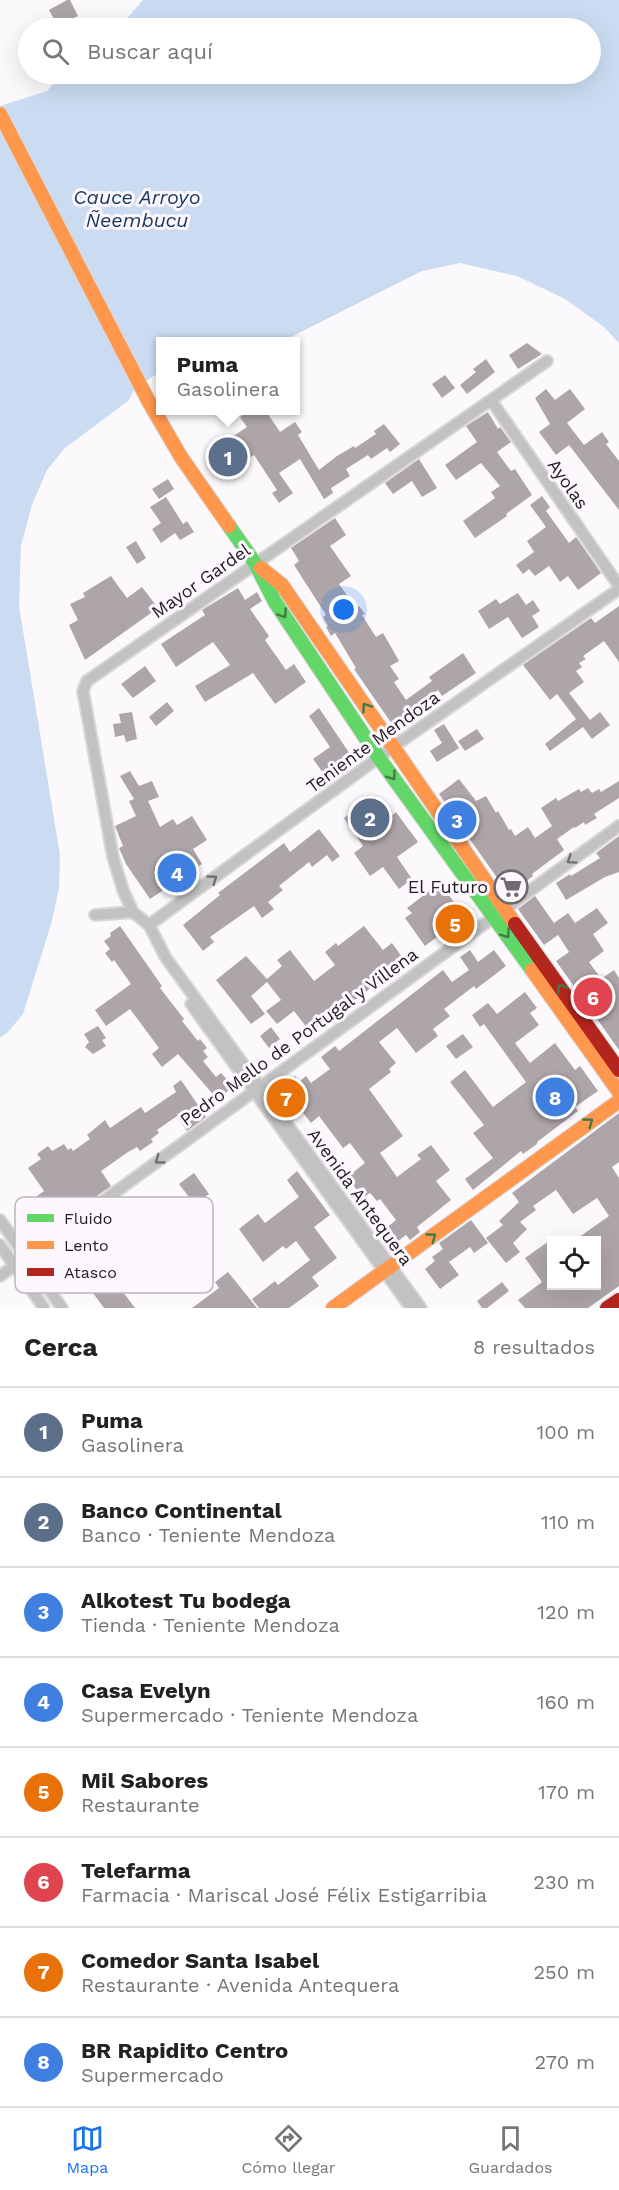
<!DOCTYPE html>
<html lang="es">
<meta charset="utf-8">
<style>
body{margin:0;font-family:"Work Sans",sans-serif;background:#f2f2f2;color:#222}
.controls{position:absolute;right:18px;bottom:18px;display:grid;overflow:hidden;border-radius:0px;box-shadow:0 6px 24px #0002}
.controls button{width:54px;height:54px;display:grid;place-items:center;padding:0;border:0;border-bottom:2px solid #e0e0e0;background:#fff;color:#222;font:30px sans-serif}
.you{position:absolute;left:344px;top:610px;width:21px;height:21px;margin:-15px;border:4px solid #fff;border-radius:50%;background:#1a73e8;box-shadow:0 0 0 9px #1a73e833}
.badge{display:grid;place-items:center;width:39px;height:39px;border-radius:50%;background:#1a73e8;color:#fff;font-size:20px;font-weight:700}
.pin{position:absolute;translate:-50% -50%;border:3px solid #fff;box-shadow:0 2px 6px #0006}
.popup{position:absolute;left:156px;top:337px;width:144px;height:78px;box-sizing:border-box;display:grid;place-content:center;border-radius:0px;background:#fff;filter:drop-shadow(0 2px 4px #0005);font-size:20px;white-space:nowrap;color:#767676}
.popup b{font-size:22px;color:#222}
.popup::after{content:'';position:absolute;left:50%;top:100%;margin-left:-12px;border:12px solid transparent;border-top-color:#fff}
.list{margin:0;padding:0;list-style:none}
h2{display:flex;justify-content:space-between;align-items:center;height:78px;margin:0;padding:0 24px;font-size:26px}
h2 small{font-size:20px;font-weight:400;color:#767676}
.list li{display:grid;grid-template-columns:39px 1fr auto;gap:18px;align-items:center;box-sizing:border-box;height:90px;padding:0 24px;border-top:2px solid #e0e0e0}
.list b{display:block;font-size:22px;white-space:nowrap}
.list p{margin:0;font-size:20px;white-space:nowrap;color:#767676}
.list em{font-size:20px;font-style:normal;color:#767676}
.icon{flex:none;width:33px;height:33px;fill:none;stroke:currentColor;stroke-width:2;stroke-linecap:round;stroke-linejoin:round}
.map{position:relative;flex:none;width:619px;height:1308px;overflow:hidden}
.search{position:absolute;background:#fff;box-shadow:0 6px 24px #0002;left:18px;right:18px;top:18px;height:66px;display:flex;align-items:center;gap:15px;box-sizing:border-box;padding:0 21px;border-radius:33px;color:#767676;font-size:22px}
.sheet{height:798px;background:#fff}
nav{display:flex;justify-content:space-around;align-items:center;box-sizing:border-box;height:84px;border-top:2px solid #e0e0e0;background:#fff;font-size:16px;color:#767676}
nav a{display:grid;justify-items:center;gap:3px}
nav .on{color:#1a73e8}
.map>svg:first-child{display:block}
.water{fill:#cbdcf2}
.building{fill:#aea5aa}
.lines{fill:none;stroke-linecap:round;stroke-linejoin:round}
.street-casing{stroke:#d9d7d9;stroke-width:14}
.fast-casing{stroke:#d9d7d9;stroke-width:16}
.slow-casing{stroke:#d9d7d9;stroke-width:16}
.jam-casing{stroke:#d9d7d9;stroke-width:16}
.street{stroke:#c3c2c2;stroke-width:10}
.fast{stroke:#63d668;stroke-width:14}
.slow{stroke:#ff974d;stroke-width:14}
.jam{stroke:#b3261e;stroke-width:14}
.oneway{stroke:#427a44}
.oneway2{stroke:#727071}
.labels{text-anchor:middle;stroke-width:6;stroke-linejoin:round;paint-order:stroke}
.street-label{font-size:18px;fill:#201e20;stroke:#fdf8fe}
.poi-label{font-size:18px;fill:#201e20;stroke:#fdf8fe;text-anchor:end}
.water-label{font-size:20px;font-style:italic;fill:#15385f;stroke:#fdf8fe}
.key{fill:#fdf8fe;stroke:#bbb7bb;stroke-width:1.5}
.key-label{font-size:16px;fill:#201e20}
</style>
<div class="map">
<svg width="619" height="1308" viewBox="0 0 619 1308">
<rect width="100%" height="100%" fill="#fcf9fd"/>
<path class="water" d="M 143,0 L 619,0 L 619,343 L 604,327 L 565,299 L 517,276 L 460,263 L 422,271 L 283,341 L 160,342 L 160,372 L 135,388 L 128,401 L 65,448 L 47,470 L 32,505 L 21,546 L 19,606 L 60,855 L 59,888 L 52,921 L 23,1014 L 8,1032 L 0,1038 L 0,106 L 47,91 L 62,74 L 590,74 L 590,28 L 119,28 Z"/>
<path class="building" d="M 67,0 L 70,0 L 78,16 L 64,23 L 62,19 L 56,23 L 49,10 Z
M 527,343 L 542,354 L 518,369 L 509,355 Z
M 486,359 L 495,372 L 467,394 L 460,385 L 476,372 L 473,369 Z
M 445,375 L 455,388 L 442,398 L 432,384 Z
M 546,389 L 555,400 L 570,389 L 585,409 L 567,423 L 584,445 L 602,432 L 609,442 L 606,444 L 619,461 L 619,510 L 569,445 L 556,455 L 539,432 L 550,424 L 535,398 Z
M 250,411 L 266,411 L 280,432 L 295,422 L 302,432 L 298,435 L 319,470 L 337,456 L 354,446 L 355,448 L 376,434 L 374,431 L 384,424 L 400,444 L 390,452 L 387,448 L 371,459 L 368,455 L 346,469 L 350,476 L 331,488 L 333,493 L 324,499 L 300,459 L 279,473 L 293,493 L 279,503 L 272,493 L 277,490 L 254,455 L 238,466 L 223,443 L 247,427 L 240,417 Z
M 488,412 L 498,429 L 500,427 L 511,442 L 497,452 L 511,471 L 515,469 L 532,495 L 506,514 L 507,516 L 475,538 L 463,521 L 495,498 L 491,492 L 500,486 L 481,463 L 456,480 L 445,465 L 477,442 L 466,426 Z
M 419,459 L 437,488 L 422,497 L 412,481 L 393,494 L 385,483 Z
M 168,479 L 174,489 L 159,499 L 152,489 Z
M 542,496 L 550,507 L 546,511 L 569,543 L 576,537 L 601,573 L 578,590 L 568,576 L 560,582 L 549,566 L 535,576 L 529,569 L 523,574 L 516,565 L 534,552 L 527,541 L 546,527 L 530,505 Z
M 166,497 L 183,524 L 187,521 L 194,532 L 180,540 L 175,533 L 161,543 L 152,529 L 161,523 L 150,507 Z
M 335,518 L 346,535 L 330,546 L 351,576 L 339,584 L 356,608 L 359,606 L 365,614 L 362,615 L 376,637 L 383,633 L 390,645 L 399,661 L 390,666 L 399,679 L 394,682 L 406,700 L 432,681 L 429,677 L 463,653 L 476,673 L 442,696 L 438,690 L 392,724 L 354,669 L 356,668 L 335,633 L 331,636 L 326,627 L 328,626 L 323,617 L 326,615 L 294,565 L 299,561 L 291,548 Z
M 136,541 L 146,558 L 137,564 L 126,547 Z
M 111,576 L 127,598 L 142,587 L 158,608 L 85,660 L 69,625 L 78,620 L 70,604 L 85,597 L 83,593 Z
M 238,588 L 245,600 L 257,592 L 262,601 L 250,609 L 269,636 L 265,640 L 286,670 L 294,664 L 306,682 L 275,704 L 253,673 L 205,702 L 195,686 L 230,665 L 213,642 L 176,667 L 161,644 L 205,615 L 202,610 Z
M 518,593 L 526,605 L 533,600 L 540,611 L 532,616 L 539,627 L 522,638 L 508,617 L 489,629 L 478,611 L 496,599 L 500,604 Z
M 619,606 L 619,662 L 604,641 L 583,656 L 586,659 L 579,663 L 582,667 L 576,671 L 584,682 L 569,693 L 590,720 L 600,712 L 610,725 L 592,739 L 583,727 L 550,751 L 545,744 L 576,719 L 557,694 L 550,700 L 523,665 L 591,618 L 595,623 Z
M 145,666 L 156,681 L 133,698 L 121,684 Z
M 167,702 L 174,711 L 156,726 L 149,717 Z
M 319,708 L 350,754 L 323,773 L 313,759 L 330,747 L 309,716 Z
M 132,712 L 137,739 L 126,742 L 124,735 L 115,737 L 113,724 L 121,723 L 119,714 Z
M 444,724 L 459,748 L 437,762 L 430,751 L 442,743 L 434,730 Z
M 477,729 L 484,739 L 465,751 L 458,741 Z
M 130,771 L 139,786 L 152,781 L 159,797 L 148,801 L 160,827 L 173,819 L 177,825 L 192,816 L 207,840 L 193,849 L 202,864 L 150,899 L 126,864 L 119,848 L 123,846 L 115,826 L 136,816 L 129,801 L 134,799 L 120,776 Z
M 459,779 L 476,801 L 486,796 L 496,813 L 498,811 L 509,830 L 511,829 L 515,836 L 528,827 L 535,838 L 552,826 L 541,808 L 556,798 L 558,801 L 579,789 L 581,792 L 588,788 L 592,793 L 599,789 L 601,792 L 619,781 L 619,798 L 594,814 L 597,818 L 585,825 L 584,822 L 575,828 L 574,827 L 557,839 L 564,850 L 532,874 L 533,876 L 525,882 L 527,884 L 510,896 L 464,831 L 475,824 L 462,803 L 451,811 L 439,794 Z
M 376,796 L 390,817 L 396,812 L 418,842 L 397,857 L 412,879 L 399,889 L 383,867 L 370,876 L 354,853 L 363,846 L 344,818 Z
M 319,829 L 340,856 L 332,862 L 327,855 L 312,867 L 309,862 L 279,886 L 283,890 L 268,902 L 274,909 L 262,918 L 254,906 L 210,937 L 214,942 L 203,951 L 183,925 L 220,895 L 218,893 L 284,843 L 290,852 Z
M 619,836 L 619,872 L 605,877 L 566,900 L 556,883 L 570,874 L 571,876 L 600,858 L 596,853 Z
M 440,883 L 467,920 L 439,940 L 437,937 L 425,946 L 405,918 L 412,913 L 407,908 Z
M 535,896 L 554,923 L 568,913 L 575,923 L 597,908 L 608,923 L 593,934 L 604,951 L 589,962 L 601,979 L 614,970 L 619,978 L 619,1050 L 556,961 L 569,952 L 558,935 L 544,945 L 518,909 Z
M 120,926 L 162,986 L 160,988 L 184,1019 L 182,1021 L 198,1041 L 200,1039 L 207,1048 L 203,1051 L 208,1057 L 203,1061 L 216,1077 L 221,1073 L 233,1086 L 218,1100 L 178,1054 L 162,1067 L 152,1054 L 159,1048 L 130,1009 L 106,1026 L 95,1010 L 131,984 L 114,960 L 112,962 L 105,953 L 110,949 L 104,941 L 111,936 L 110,933 Z
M 364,926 L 383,950 L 392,943 L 402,957 L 393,964 L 392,962 L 366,982 L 371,988 L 311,1033 L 294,1011 L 277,1024 L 266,1011 L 281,1000 L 267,982 L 251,996 L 265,1014 L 251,1024 L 216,980 L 246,956 L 267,979 L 282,966 L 277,960 L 290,950 L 314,981 L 335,965 L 325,952 L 336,943 L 338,946 Z
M 470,950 L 478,962 L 494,950 L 506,966 L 476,989 L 474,986 L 444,1009 L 450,1016 L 433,1029 L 438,1036 L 416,1053 L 397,1028 L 379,1042 L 396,1063 L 389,1069 L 391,1072 L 369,1089 L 403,1136 L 380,1153 L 397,1177 L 421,1159 L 417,1155 L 431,1145 L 450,1170 L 436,1181 L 451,1200 L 417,1227 L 420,1232 L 410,1240 L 406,1235 L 397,1242 L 386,1228 L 396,1220 L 380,1199 L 377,1201 L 370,1193 L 363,1198 L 347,1177 L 365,1163 L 350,1143 L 343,1148 L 319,1116 L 311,1123 L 283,1086 L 295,1076 L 299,1082 L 306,1076 L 311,1083 L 330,1069 L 321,1057 L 335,1046 L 339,1051 L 443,970 L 452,982 L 469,970 L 460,957 Z
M 525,992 L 537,1008 L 530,1013 L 539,1025 L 515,1043 L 530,1063 L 555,1043 L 575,1070 L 580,1066 L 598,1091 L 575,1107 L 578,1111 L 537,1142 L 537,1144 L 523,1154 L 521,1151 L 473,1190 L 465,1179 L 493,1158 L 473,1133 L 484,1125 L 450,1082 L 465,1070 L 493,1107 L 526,1082 L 484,1024 L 480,1027 L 472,1015 L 488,1003 L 497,1014 Z
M 98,1026 L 106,1038 L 102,1040 L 106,1046 L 93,1054 L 85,1047 L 89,1042 L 84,1034 Z
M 271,1027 L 280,1039 L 269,1048 L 260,1036 Z
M 463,1034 L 473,1047 L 456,1059 L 446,1046 Z
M 181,1080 L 206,1117 L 187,1131 L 177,1116 L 157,1130 L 159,1133 L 151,1139 L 153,1142 L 140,1151 L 137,1147 L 128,1152 L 101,1171 L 111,1186 L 77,1210 L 70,1199 L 38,1221 L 35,1217 L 28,1223 L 22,1214 L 28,1209 L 25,1205 L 44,1191 L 28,1168 L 41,1159 L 37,1154 L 48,1146 L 52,1151 L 64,1144 L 68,1150 L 71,1148 L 73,1151 L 90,1139 L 87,1135 L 105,1120 L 110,1128 L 141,1107 L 145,1113 L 176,1092 L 173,1086 Z
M 619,1113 L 619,1162 L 612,1167 L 619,1178 L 619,1286 L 588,1308 L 525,1308 L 518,1300 L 542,1282 L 525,1258 L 552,1239 L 552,1286 L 597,1286 L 597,1240 L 575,1240 L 609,1216 L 597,1198 L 573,1214 L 556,1190 L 533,1206 L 536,1210 L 520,1222 L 527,1229 L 513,1243 L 520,1252 L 506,1263 L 486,1238 L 503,1225 L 499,1221 L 519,1202 L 512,1193 Z
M 297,1171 L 330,1215 L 314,1227 L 337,1258 L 312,1277 L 319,1286 L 289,1308 L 259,1308 L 252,1299 L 275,1281 L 278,1285 L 310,1260 L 296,1241 L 286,1249 L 283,1246 L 263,1262 L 239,1229 L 258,1214 L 265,1223 L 299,1197 L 287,1180 Z
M 194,1173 L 209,1194 L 195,1205 L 179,1184 Z
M 471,1220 L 488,1243 L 474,1253 L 470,1247 L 449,1262 L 459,1275 L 440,1289 L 425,1269 L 435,1261 L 432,1257 L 443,1249 L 439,1243 Z
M 127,1230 L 155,1265 L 142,1275 L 140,1272 L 120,1288 L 135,1308 L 104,1308 L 87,1285 L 124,1257 L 112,1241 Z
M 228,1272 L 257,1308 L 192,1308 L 219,1288 L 215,1282 Z
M 502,1282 L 509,1291 L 487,1308 L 482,1308 L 477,1301 Z"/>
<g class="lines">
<g class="street-casing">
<path id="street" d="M 491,400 L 619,586
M 95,915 L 133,912
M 149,925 L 393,747 L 619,589
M 191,1004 L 411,1308
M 0,1220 L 62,1308
M 0,1245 L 44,1308
M 0,1276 L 619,826
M 421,1308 L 166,958 L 149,925 L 133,912 L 123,890 L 113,857 L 83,691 L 87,681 L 547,361"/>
</g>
<g class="fast-casing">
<path id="fast" d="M 229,526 L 255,563 L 275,602 L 379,758 L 532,970"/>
</g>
<g class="slow-casing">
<path id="slow" d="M 0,114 L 149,402 L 181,457 L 229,526
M 261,568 L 282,585 L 515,924
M 532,970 L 619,1092
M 333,1308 L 619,1101"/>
</g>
<g class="jam-casing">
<path id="jam" d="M 515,924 L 619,1070
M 607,1308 L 619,1300"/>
</g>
<use href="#street" class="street"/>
<use href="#fast" class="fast"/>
<use href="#slow" class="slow"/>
<use href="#jam" class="jam"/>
</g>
<defs><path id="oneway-chevron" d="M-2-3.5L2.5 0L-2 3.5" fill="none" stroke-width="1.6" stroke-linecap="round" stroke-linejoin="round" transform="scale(1.5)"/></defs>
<g class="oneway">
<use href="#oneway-chevron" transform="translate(283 614) rotate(56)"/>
<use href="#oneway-chevron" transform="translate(366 707) rotate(-124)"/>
<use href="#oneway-chevron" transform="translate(392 776) rotate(54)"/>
<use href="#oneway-chevron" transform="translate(506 934) rotate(55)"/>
<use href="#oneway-chevron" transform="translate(561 988) rotate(-125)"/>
<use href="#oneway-chevron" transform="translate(589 1122) rotate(-36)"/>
<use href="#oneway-chevron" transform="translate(432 1237) rotate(-36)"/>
</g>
<g class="oneway2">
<use href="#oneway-chevron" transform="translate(571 860) rotate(145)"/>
<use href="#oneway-chevron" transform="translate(213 879) rotate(-36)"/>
<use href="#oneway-chevron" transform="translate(159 1160) rotate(144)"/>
</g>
<defs>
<g id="supermarket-ring" transform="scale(1.725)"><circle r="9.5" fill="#fdf8fe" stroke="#6d6b6d" stroke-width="1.5"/><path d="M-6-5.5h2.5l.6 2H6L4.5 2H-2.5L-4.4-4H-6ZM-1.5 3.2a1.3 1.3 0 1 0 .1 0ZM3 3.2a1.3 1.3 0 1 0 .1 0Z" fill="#6d6b6d"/></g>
</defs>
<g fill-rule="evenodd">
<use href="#supermarket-ring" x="511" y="887"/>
</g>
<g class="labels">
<g class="street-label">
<text transform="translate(568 484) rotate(55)" y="6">Ayolas</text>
<text transform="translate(201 581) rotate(-35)" y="6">Mayor Gardel</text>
<text transform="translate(373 742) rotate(-36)" y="6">Teniente Mendoza</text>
<text transform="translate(299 1037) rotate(-36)" y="6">Pedro Mello de Portugal y Villena</text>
<text transform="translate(360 1197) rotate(54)" y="6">Avenida Antequera</text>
</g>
<g class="poi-label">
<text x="488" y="893">El Futuro</text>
</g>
<g class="water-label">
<text x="137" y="204">Cauce Arroyo<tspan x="137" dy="23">Ñeembucu</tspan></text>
</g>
</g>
<rect x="15" y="1197" width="198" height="96" rx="9" class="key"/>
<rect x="27" y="1214" width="27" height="8" fill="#63d668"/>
<rect x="27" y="1241" width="27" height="8" fill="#ff974d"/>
<rect x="27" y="1268" width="27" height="8" fill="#b3261e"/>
<g class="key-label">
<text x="64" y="1224">Fluido</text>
<text x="64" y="1251">Lento</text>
<text x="64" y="1278">Atasco</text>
</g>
</svg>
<div class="controls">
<button><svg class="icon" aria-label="locate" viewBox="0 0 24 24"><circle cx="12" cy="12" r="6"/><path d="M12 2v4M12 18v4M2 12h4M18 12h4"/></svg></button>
</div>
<div class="you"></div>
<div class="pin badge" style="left:228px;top:457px;background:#5c6f8a">1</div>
<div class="popup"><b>Puma</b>Gasolinera</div>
<div class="pin badge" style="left:370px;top:818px;background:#5c6f8a">2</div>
<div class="pin badge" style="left:457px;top:820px;background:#3f7fe0">3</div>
<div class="pin badge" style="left:177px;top:873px;background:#3f7fe0">4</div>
<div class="pin badge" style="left:455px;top:924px;background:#e8710a">5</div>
<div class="pin badge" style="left:593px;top:997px;background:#e0444e">6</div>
<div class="pin badge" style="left:286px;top:1098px;background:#e8710a">7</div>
<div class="pin badge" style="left:555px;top:1097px;background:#3f7fe0">8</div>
<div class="search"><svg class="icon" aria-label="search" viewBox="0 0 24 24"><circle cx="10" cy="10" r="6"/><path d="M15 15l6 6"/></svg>Buscar aquí</div>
</div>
<section class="sheet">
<h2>Cerca<small>8 resultados</small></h2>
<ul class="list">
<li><span class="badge" style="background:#5c6f8a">1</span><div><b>Puma</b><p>Gasolinera</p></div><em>100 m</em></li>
<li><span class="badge" style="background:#5c6f8a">2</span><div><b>Banco Continental</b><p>Banco · Teniente Mendoza</p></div><em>110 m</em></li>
<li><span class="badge" style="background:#3f7fe0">3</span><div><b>Alkotest Tu bodega</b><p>Tienda · Teniente Mendoza</p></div><em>120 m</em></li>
<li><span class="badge" style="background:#3f7fe0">4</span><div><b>Casa Evelyn</b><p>Supermercado · Teniente Mendoza</p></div><em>160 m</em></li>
<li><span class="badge" style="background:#e8710a">5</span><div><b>Mil Sabores</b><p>Restaurante</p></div><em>170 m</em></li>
<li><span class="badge" style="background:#e0444e">6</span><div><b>Telefarma</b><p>Farmacia · Mariscal José Félix Estigarribia</p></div><em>230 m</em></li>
<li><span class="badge" style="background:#e8710a">7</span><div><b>Comedor Santa Isabel</b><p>Restaurante · Avenida Antequera</p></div><em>250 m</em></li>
<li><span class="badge" style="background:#3f7fe0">8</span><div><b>BR Rapidito Centro</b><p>Supermercado</p></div><em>270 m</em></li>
</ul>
</section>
<nav>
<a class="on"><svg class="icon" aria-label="map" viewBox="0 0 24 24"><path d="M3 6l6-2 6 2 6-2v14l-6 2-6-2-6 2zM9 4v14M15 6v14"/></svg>Mapa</a>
<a><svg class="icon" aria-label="directions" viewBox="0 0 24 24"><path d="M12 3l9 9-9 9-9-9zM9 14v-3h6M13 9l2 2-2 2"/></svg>Cómo llegar</a>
<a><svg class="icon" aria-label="saved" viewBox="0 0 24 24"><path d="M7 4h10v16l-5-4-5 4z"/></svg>Guardados</a>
</nav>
